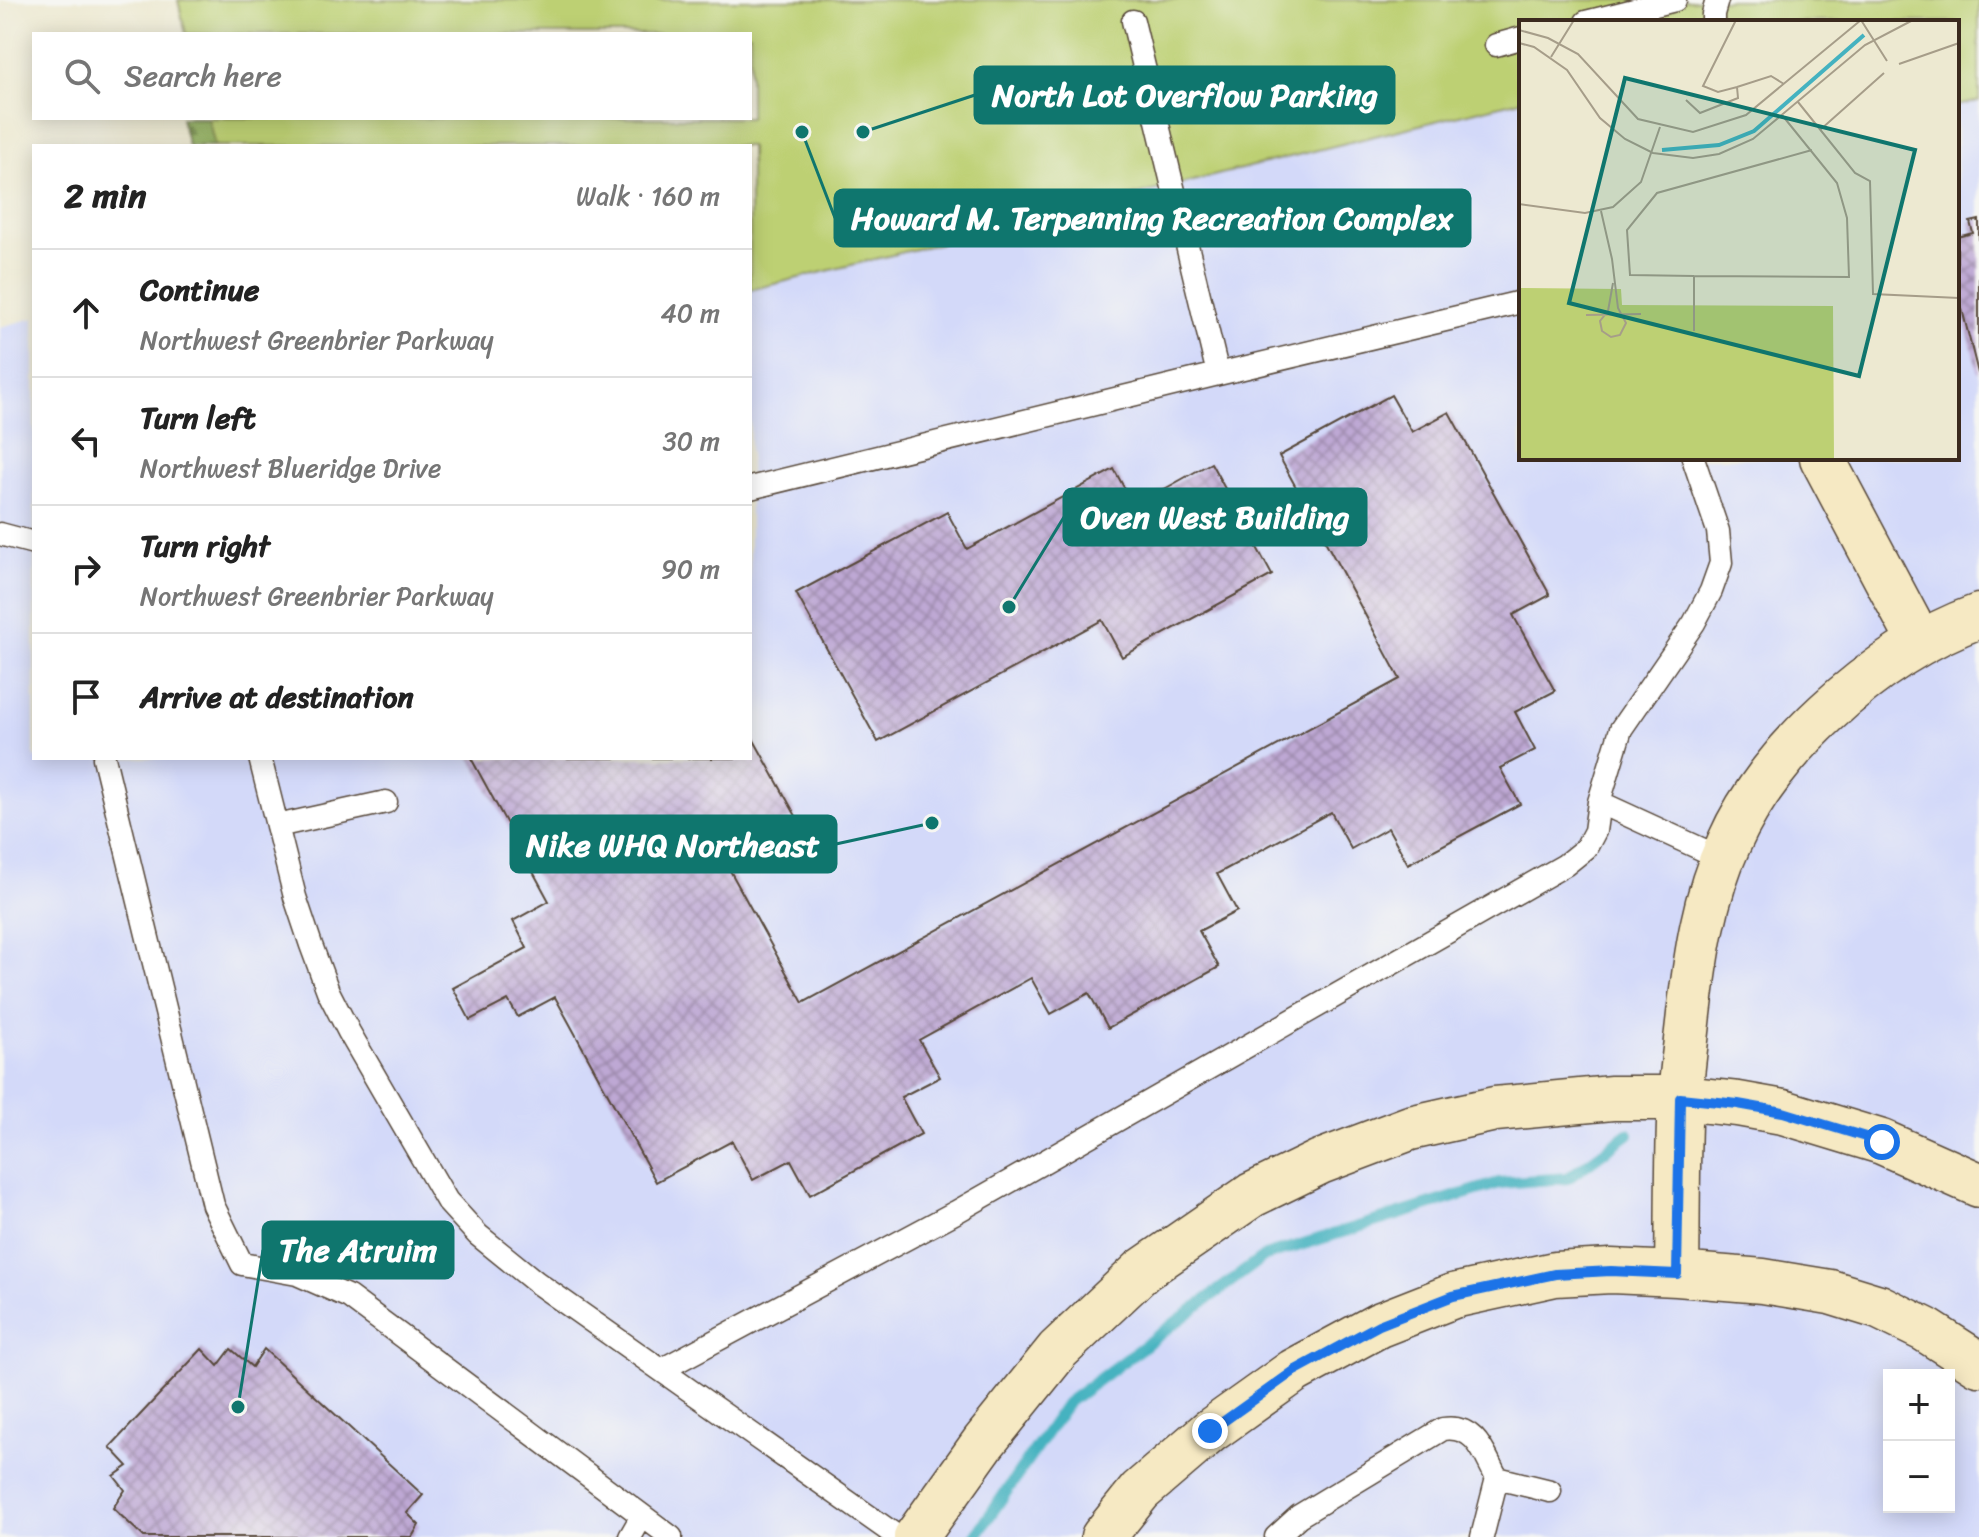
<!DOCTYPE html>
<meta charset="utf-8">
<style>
body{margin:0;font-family:Sriracha,sans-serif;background:#f2f2f2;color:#222}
.controls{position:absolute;right:24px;bottom:24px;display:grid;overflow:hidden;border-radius:0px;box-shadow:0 4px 20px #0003}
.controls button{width:72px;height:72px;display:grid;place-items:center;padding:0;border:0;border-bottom:2px solid #e0e0e0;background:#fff;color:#222;font:40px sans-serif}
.stop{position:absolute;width:24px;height:24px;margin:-18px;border:6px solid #1a73e8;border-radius:50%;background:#fff}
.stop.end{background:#1a73e8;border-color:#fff;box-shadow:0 2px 8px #0008}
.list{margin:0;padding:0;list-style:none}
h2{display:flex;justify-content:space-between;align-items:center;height:104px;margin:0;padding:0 32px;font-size:34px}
h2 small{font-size:26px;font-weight:400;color:#767676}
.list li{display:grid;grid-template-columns:52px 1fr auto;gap:24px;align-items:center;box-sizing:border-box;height:128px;padding:0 32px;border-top:2px solid #e0e0e0}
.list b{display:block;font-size:30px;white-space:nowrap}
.list p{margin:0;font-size:26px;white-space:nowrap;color:#767676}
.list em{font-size:26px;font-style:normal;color:#767676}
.icon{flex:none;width:44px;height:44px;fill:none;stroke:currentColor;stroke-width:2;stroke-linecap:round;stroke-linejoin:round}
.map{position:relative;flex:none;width:1979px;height:1537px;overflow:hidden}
.search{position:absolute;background:#fff;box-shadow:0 4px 20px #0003;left:32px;top:32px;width:720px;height:88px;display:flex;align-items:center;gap:20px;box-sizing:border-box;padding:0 28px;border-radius:0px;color:#767676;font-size:30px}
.panel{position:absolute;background:#fff;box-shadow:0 4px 20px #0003;left:32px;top:144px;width:720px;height:616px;border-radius:0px}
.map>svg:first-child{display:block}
.built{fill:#d3d9f9;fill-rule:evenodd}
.forest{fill:url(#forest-firs);stroke:#686e42;stroke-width:2}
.garden{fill:#bdd073;stroke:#7c7d48;stroke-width:2}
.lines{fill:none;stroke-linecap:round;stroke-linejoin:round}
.stream{stroke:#44b2c0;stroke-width:12}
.building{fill:url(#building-cross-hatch)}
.lane-casing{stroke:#564739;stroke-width:25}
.secondary-casing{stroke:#564739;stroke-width:47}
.lane{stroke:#fff;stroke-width:22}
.secondary{stroke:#f6e9c3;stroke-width:44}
.route{stroke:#1a73e8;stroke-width:10}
.inset-river{fill:none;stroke:#44b2c0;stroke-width:4}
.inset-road{fill:none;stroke:#a69d89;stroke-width:2}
.view{fill:#0f766e;fill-opacity:0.15;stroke:#0f766e;stroke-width:4}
.inset-edge{fill:none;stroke:#3b2a1e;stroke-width:4}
.leader{fill:none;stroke:#0f766e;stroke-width:3}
.callout-dot{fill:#0f766e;stroke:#f6f6f2;stroke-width:3}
.callout{fill:#0f766e;stroke:#0f766e;stroke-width:3}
.callout-label{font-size:32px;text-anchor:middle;font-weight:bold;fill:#fff}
</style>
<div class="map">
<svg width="1979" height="1537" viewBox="0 0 1979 1537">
<defs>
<pattern id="forest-firs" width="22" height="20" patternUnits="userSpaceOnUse" patternTransform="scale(2)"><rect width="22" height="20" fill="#96b265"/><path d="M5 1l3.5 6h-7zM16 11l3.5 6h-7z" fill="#7c9153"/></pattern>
<pattern id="building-cross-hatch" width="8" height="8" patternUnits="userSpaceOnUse" patternTransform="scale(2)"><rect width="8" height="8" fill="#bea8d4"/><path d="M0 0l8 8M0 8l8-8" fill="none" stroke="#9c89ab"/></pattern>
</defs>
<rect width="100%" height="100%" fill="#f6f6f2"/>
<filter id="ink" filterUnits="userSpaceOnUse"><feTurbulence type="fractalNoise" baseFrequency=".0125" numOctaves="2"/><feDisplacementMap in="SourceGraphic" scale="16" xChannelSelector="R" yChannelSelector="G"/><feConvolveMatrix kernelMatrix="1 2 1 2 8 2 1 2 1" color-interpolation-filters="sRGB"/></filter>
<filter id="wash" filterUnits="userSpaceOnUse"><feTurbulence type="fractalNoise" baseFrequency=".006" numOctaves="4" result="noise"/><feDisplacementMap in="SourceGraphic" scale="32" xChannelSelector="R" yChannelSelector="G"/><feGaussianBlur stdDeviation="1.8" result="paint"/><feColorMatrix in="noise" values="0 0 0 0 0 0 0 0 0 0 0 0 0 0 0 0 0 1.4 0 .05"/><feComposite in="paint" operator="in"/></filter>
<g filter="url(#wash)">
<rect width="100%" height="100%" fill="#ede9d1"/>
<path class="built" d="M 1521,100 L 1521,458 L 1957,458 L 1957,106 L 1979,101 L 1979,1537 L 0,1537 L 0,327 L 34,318 L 34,758 L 750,758 L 750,290 ZM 1889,1375 L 1949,1375 L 1949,1507 L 1889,1507 Z"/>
<path class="forest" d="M 181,118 L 299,118 L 302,146 L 188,146 Z"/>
<path class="garden" d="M 178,0 L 1979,0 L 1979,101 L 1957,106 L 1957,22 L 1521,22 L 1521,100 L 750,290 L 750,146 L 215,146 L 208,118 L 750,118 L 750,34 L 186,34 Z"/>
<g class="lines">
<path class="stream" d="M 975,1537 L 1067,1403 L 1265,1256 L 1499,1183 L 1568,1178 L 1628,1134"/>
</g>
<g id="blocks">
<path class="building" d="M 1979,220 L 1979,373 L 1978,373 L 1957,289 L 1957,237 L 1973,233 L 1970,222 Z
M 1391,395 L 1412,432 L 1449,412 L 1550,595 L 1513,615 L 1555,691 L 1515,712 L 1535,750 L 1500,768 L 1520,804 L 1408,864 L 1388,828 L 1351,849 L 1331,812 L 1217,874 L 1237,911 L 1199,931 L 1219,967 L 1108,1028 L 1089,993 L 1051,1014 L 1031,978 L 919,1040 L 940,1077 L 901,1097 L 921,1134 L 810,1195 L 791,1160 L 753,1180 L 732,1141 L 656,1182 L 555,997 L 518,1017 L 508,1000 L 470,1020 L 453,988 L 527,948 L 513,921 L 549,901 L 471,758 L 750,758 L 750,733 L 796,816 L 722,856 L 803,1003 L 1400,679 L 1279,456 Z
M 1211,463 L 1272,575 L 1122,657 L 1102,620 L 878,742 L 796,593 L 947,512 L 967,549 L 1114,469 L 1134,506 Z
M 202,1349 L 218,1366 L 231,1349 L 252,1367 L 264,1349 L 423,1495 L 407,1513 L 419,1525 L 412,1537 L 144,1537 L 113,1508 L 125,1490 L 114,1476 L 128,1466 L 110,1447 Z"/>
</g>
</g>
<g filter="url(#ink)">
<use href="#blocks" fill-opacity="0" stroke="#564739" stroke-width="2"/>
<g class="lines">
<g class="lane-casing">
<path id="lane" d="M 1586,22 L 1675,0
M 1713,22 L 1713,14 L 1717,0
M 1496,45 L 1521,38
M 1218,374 L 1521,302
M 750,488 L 1218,374 L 1133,21
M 0,534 L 34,543
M 104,758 L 213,1205 L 242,1264 L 297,1274 L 349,1297 L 671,1537
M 260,758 L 295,897 L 311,945 L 328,991 L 349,1032 L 447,1201 L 478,1235 L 536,1282 L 898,1537
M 1599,802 L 1723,859
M 277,826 L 386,802
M 661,1370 L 956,1212 L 1565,865 L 1586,848 L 1595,831 L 1599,802 L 1621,729 L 1694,623 L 1711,591 L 1721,563 L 1718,531 L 1693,458
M 630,1537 L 642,1516
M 1276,1537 L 1299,1516 L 1443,1429 C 1476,1424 1484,1454 1497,1478 L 1550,1491
M 1482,1537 L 1497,1478"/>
</g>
<g class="secondary-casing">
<path id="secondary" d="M 1822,458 L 1920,643
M 1677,1274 C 1678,1216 1677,1157 1680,1098 C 1682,1070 1686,1042 1689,1014 C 1696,956 1704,897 1729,843 C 1750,795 1788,748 1826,713 C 1871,671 1921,637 1979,616
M 916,1537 L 984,1442 L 1058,1350 L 1143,1270 L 1252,1195 L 1320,1162 L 1410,1128 L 1495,1109 L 1612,1098 L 1680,1098 L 1738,1104 L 1783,1112 L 1882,1142 L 1979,1185
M 1103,1537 L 1140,1491 L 1210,1431 L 1294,1371 L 1379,1325 L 1453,1296 L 1555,1274 L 1611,1271 L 1677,1274 L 1763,1281 L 1830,1292 L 1879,1307 L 1926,1330 L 1979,1364"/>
</g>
<use href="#lane" class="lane"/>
<use href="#secondary" class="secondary"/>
</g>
</g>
<g class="lines" filter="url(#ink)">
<path class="route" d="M 1210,1431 L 1294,1371 L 1379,1325 L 1453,1296 L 1555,1274 L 1611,1271 L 1677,1274 L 1680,1098 L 1738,1104 L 1783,1112 L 1882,1142"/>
</g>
<g transform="translate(1519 20)">
<rect width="440" height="440" fill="#ede9d1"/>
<path d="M 0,268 L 102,269 L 103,285 L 314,286 L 315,440 L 0,440 Z" fill="#bdd073"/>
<path class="inset-river" d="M 143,130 L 200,125 L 235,111 L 345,15"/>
<path class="inset-road" d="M 342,0 L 368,41M 0,10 L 29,18 L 59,34 L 119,99 L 174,112 L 227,95 L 342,0M 0,23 L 15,27 L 48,50 L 81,98 L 106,119 L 134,133 L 174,138 L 200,134 L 234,119 L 346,25 L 394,0M 32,37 L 55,0M 380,44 L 440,23M 218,67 L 252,56 L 265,64M 167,80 L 181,93 L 219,78 L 218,67 L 199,72 L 184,66 L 217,0M 279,82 L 336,153 L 351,161 L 354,274 L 440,278M 301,110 L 365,53M 0,184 L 66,193 L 94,187 L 122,162 L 141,107M 82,191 L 93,239 L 99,288 L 107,303 L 101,315 L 92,317 L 83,311 L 81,301 L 89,291 L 94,263M 175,256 L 111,255 L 108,210 L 138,173 L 293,130M 67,295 L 122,294M 175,311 L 175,256 L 330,257 L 328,198 L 318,163 L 263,95"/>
<path class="view" d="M 106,58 L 396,130 L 340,356 L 50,283 Z"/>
<rect width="440" height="440" class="inset-edge"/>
</g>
<path class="leader" d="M863 132L975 95M802 132L835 218M1009 607L1064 517M932 823L836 844M238 1407L263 1250"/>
<g class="callout-dot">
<circle cx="863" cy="132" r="8"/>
<circle cx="802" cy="132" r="8"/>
<circle cx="1009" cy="607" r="8"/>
<circle cx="932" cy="823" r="8"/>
<circle cx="238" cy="1407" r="8"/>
</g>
<g class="callout">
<rect x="975" y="67" width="419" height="56" rx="8"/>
<rect x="835" y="190" width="635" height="56" rx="8"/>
<rect x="1064" y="489" width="302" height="56" rx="8"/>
<rect x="511" y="816" width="325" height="56" rx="8"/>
<rect x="263" y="1222" width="190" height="56" rx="8"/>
</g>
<g class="callout-label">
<text x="1185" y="106">North Lot Overflow Parking</text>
<text x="1152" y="229">Howard M. Terpenning Recreation Complex</text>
<text x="1215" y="528">Oven West Building</text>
<text x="673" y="856">Nike WHQ Northeast</text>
<text x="358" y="1261">The Atruim</text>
</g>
</svg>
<div class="controls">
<button>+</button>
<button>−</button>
</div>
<div class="stop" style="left:1882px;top:1142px"></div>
<div class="stop end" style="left:1210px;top:1431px"></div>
<div class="search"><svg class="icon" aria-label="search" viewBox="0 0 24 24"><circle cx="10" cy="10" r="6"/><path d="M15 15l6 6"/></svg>Search here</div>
<section class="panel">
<h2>2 min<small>Walk · 160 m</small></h2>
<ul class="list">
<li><svg class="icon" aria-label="ahead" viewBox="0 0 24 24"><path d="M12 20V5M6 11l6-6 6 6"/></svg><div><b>Continue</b><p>Northwest Greenbrier Parkway</p></div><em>40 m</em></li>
<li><svg class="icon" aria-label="left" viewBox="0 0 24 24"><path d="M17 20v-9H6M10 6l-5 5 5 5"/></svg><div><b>Turn left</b><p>Northwest Blueridge Drive</p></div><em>30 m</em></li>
<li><svg class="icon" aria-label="right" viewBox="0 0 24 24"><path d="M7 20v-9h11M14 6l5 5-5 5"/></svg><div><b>Turn right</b><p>Northwest Greenbrier Parkway</p></div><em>90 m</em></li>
<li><svg class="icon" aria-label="arrive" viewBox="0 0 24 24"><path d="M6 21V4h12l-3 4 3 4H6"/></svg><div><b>Arrive at destination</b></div></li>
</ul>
</section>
</div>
